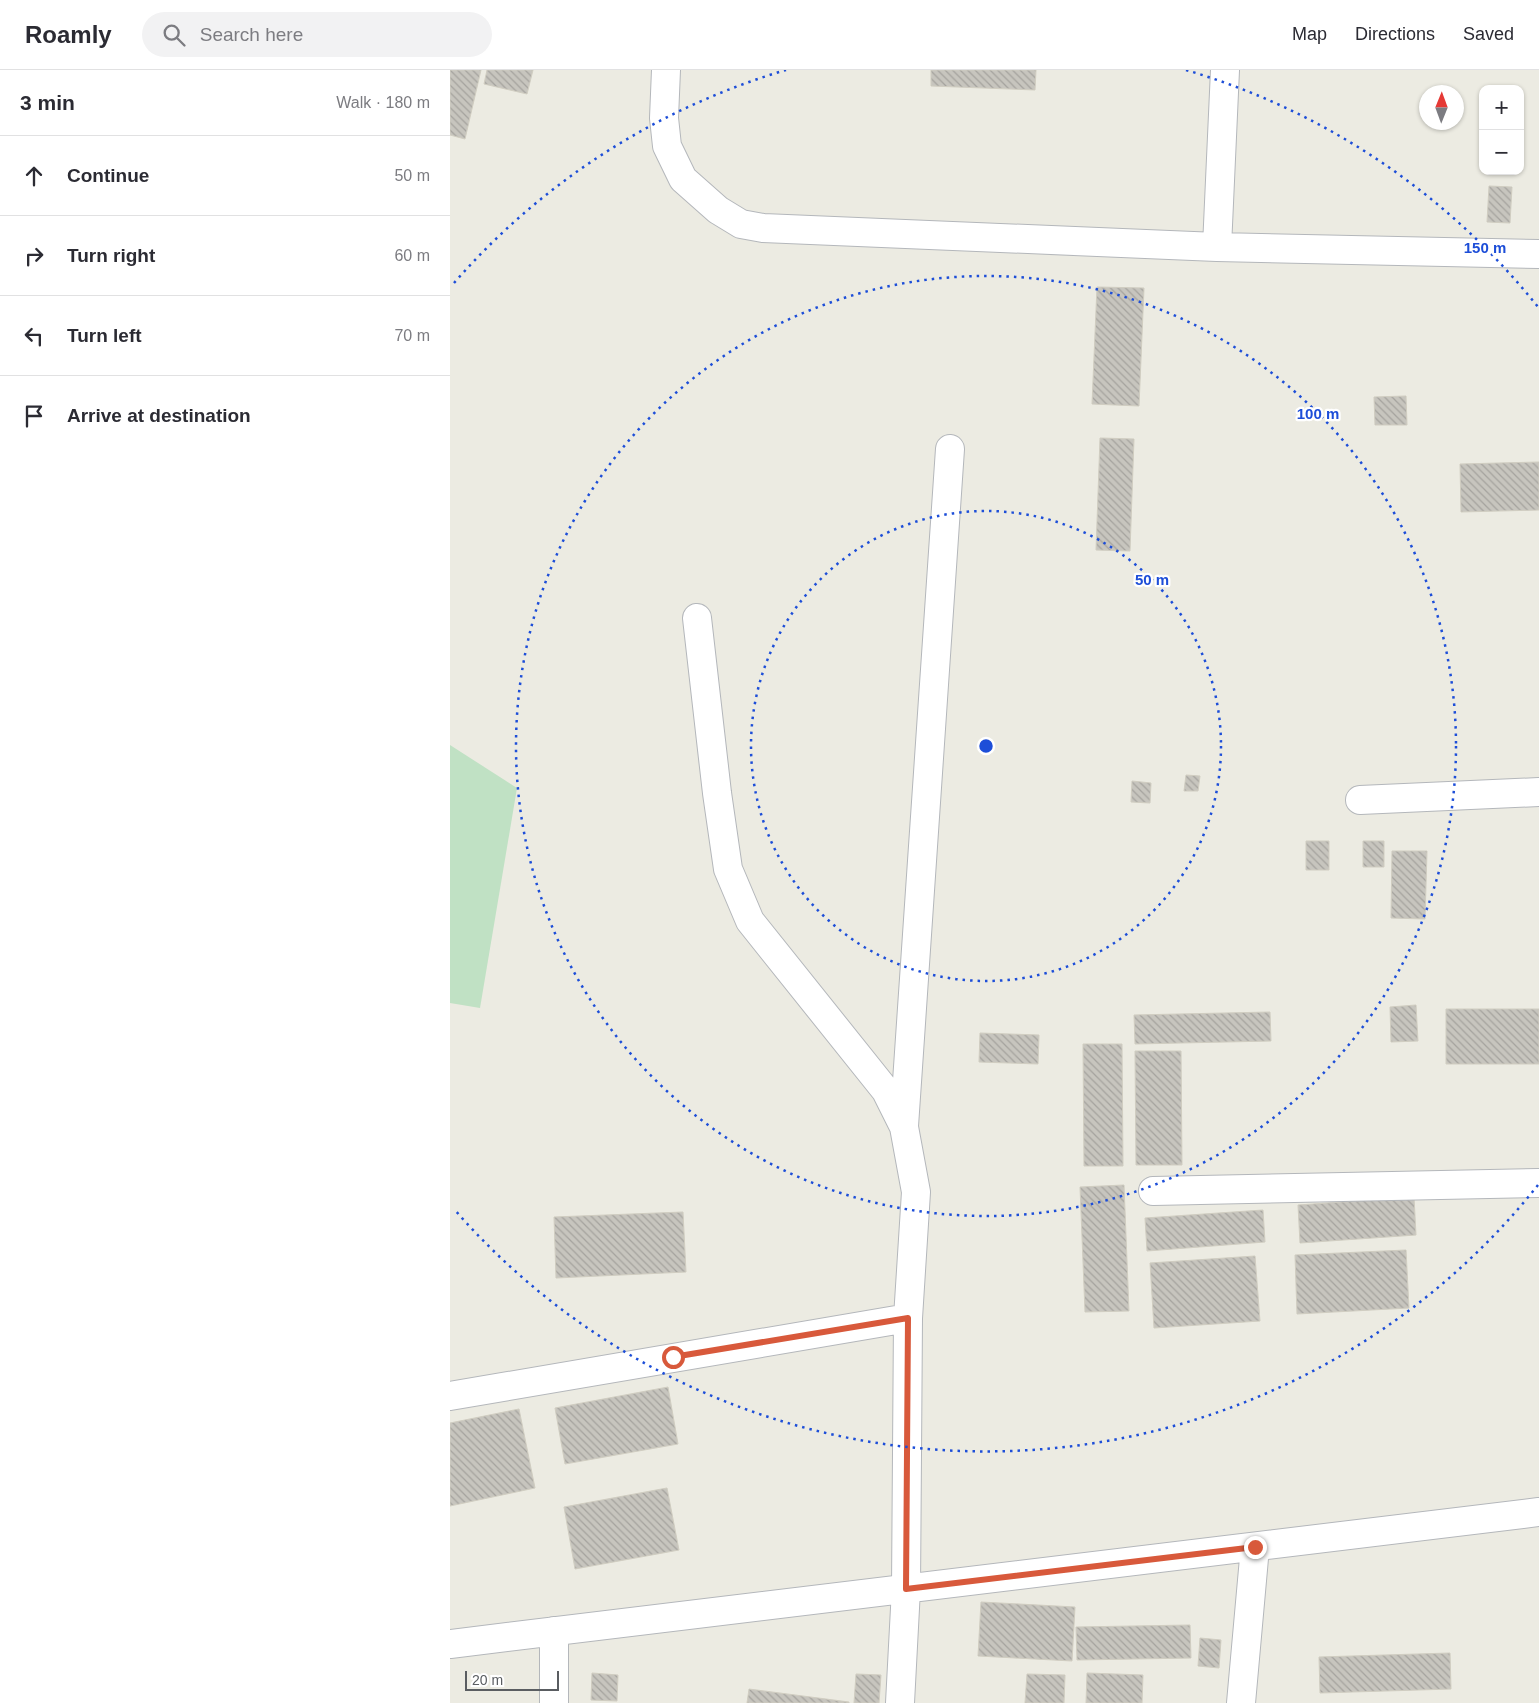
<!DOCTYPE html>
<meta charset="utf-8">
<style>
body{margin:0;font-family:Arial,sans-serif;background:#f2f2f3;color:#2b2b33}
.controls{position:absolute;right:15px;top:15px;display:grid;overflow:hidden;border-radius:10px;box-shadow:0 1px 4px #0004}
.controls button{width:45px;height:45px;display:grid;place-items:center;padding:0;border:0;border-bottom:1px solid #e1e1e2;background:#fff;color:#2b2b33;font:25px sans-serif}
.compass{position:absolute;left:969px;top:15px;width:45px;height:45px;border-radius:50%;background:#fff;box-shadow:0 1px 4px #0004;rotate:1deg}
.scale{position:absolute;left:15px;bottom:12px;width:94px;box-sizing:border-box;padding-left:5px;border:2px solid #5a5d61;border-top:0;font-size:14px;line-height:18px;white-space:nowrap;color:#5a5d61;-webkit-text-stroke:4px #fff;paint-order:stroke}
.stop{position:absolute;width:15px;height:15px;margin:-11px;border:4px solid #d8593b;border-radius:50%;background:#fff}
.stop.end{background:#d8593b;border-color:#fff;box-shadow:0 1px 5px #0008}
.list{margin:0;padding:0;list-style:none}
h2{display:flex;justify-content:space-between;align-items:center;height:65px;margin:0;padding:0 20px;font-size:21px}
h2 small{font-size:16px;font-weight:400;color:#7c7c81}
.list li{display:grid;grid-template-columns:32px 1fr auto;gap:15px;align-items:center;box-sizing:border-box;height:80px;padding:0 20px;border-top:1px solid #e1e1e2}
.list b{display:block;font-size:19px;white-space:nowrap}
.list em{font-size:16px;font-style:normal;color:#7c7c81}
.icon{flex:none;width:28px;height:28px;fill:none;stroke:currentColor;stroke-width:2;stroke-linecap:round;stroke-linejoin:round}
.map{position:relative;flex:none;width:1089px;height:1633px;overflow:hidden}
header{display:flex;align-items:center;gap:30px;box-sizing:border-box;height:70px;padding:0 25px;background:#fff;border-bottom:1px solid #e1e1e2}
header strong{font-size:24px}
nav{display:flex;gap:28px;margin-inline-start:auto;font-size:18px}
.search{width:350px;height:45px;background:#f2f2f3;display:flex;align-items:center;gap:12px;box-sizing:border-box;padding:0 18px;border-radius:28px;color:#7c7c81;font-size:19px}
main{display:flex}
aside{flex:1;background:#fff}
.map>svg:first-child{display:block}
.park{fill:#c0e1c4}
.building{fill:url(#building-back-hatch);stroke:#d0cdc1}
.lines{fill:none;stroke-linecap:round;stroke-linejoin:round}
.minor-casing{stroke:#b4b7bb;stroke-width:30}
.minor{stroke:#fff;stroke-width:28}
.route{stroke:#d8593b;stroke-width:6}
.ring{fill:none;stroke:#1d4ed8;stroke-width:2.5;stroke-dasharray:2.5 5}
.centre{fill:#1d4ed8;stroke:#fff;stroke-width:2.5}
.ring-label{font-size:15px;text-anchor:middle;font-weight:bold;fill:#1d4ed8;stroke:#fff;stroke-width:4.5;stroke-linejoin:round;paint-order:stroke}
</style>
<header>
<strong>Roamly</strong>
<div class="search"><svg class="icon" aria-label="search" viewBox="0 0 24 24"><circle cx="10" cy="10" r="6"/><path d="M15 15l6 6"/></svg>Search here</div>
<nav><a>Map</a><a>Directions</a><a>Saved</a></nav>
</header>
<main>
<aside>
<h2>3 min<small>Walk · 180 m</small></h2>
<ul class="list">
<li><svg class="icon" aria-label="ahead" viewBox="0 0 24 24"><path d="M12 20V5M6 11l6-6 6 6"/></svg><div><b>Continue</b></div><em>50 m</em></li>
<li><svg class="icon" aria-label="right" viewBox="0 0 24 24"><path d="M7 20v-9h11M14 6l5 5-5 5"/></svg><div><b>Turn right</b></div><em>60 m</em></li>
<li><svg class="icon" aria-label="left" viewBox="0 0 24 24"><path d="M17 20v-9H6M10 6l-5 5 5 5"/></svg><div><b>Turn left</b></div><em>70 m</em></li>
<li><svg class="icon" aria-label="arrive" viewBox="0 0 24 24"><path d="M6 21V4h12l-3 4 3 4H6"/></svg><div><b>Arrive at destination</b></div></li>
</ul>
</aside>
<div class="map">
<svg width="1089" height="1633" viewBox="0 0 1089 1633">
<defs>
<pattern id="building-back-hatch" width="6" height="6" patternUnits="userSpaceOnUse" patternTransform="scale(1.25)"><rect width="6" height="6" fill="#c7c5be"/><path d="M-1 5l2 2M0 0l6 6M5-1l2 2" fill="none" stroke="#a5a39e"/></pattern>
</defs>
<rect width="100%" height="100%" fill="#ecebe2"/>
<path class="park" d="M 0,675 L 67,718 L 30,938 L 0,933 Z"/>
<path class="building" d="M 0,0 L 31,0 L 15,69 L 0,65 Z
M 37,0 L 83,0 L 77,24 L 34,14 Z
M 481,0 L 586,0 L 585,20 L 481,16 Z
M 1039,116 L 1062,117 L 1060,153 L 1037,152 Z
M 647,217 L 694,218 L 689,336 L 642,334 Z
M 956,326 L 957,355 L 925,355 L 924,327 Z
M 650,368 L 684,369 L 680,481 L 646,480 Z
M 1089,392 L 1089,440 L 1011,442 L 1010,394 Z
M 736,705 L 750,706 L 748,721 L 734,721 Z
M 682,711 L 701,713 L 700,733 L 681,732 Z
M 856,771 L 879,771 L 879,800 L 856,800 Z
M 913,771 L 934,771 L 934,797 L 913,797 Z
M 942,781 L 977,781 L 975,849 L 941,848 Z
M 966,935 L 968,971 L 941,972 L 940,937 Z
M 996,939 L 1089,939 L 1089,994 L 996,994 Z
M 820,942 L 821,971 L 685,974 L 684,945 Z
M 530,963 L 589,965 L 588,994 L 529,992 Z
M 633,974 L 672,974 L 673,1096 L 634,1096 Z
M 685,981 L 731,981 L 732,1095 L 686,1095 Z
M 674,1115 L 679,1241 L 635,1242 L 630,1117 Z
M 964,1127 L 966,1165 L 850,1173 L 848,1135 Z
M 813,1140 L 815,1172 L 697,1181 L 695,1148 Z
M 233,1142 L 236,1202 L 106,1208 L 104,1147 Z
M 956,1180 L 959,1238 L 847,1244 L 845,1185 Z
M 805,1186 L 810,1251 L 704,1258 L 700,1193 Z
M 218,1317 L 228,1374 L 115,1394 L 105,1338 Z
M 69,1339 L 85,1418 L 0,1436 L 0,1353 Z
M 217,1418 L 229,1480 L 125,1499 L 114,1437 Z
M 531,1532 L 625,1537 L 622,1591 L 528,1586 Z
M 740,1555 L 741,1588 L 627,1590 L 626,1557 Z
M 750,1568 L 771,1570 L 769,1598 L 748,1596 Z
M 1000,1583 L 1001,1619 L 870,1623 L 869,1587 Z
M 142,1603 L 168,1605 L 167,1631 L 141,1630 Z
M 637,1603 L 693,1605 L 692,1633 L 636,1633 Z
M 406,1604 L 431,1605 L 429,1633 L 404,1633 Z
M 577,1604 L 615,1605 L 614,1633 L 575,1633 Z
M 299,1619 L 399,1632 L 399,1633 L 297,1633 Z"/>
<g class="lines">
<g class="minor-casing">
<path id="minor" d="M 216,0 L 214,48 L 217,76 L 233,109 L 268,140 L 291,154 L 313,158 L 767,177 L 1089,184
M 767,177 L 775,0
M 247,548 L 267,723 L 278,799 L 300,851 L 436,1021 L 454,1057 L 466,1122 L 458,1248 L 456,1519 L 450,1633
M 910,730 L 1089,722
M 454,1056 L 500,379
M 703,1121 L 1089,1113
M 0,1326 L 458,1248
M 104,1561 L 104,1633
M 0,1574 L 1089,1442
M 791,1633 L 805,1477"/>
</g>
<use href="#minor" class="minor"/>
</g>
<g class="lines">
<path class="route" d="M 223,1287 L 458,1248 L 456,1519 L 805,1477"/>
</g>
<g class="ring">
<circle cx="536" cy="676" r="235"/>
<circle cx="536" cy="676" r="470"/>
<path d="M1088 1115A705 705 0 0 1 4 1139M4 213A705 705 0 0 1 336 0M736 0A705 705 0 0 1 1088 237"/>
</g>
<circle cx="536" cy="676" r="8" class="centre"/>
<g class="ring-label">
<text x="1035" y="183">150 m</text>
<text x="868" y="349">100 m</text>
<text x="702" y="515">50 m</text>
</g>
</svg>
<div class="controls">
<button>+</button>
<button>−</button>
</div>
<svg class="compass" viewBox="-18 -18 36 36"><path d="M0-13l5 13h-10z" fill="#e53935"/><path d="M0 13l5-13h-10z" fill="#7c7c81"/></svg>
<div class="scale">20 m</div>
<div class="stop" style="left:223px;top:1287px"></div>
<div class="stop end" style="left:805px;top:1477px"></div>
</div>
</main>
